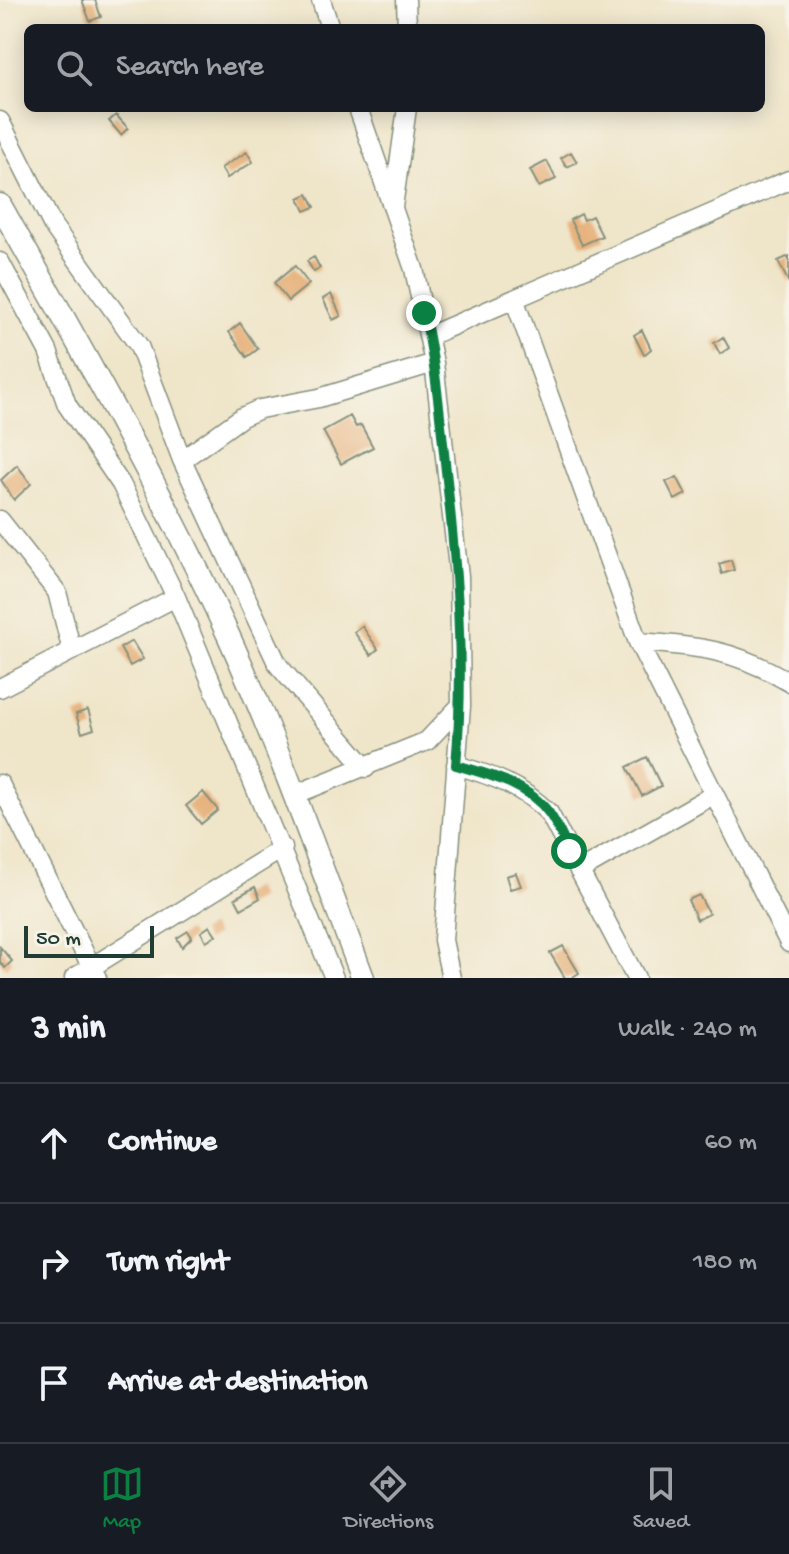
<!DOCTYPE html>
<meta charset="utf-8">
<style>
body{margin:0;font-family:"Gochi Hand",sans-serif;background:#20242c;color:#f1f3f6}
.scale{position:absolute;left:24px;bottom:20px;width:130px;box-sizing:border-box;padding-left:8px;border:4px solid #1f3d34;border-top:0;font-size:22px;line-height:28px;white-space:nowrap;color:#1f3d34;-webkit-text-stroke:6px #f7f3e8;paint-order:stroke}
.stop{position:absolute;width:24px;height:24px;margin:-18px;border:6px solid #0b8043;border-radius:50%;background:#fff}
.stop.end{background:#0b8043;border-color:#fff;box-shadow:0 2px 8px #0008}
.list{margin:0;padding:0;list-style:none}
h2{display:flex;justify-content:space-between;align-items:center;height:104px;margin:0;padding:0 32px;font-size:34px}
h2 small{font-size:26px;font-weight:400;color:#9ea1a6}
.list li{display:grid;grid-template-columns:52px 1fr auto;gap:24px;align-items:center;box-sizing:border-box;height:120px;padding:0 32px;border-top:2px solid #363941}
.list b{display:block;font-size:30px;white-space:nowrap}
.list em{font-size:26px;font-style:normal;color:#9ea1a6}
.icon{flex:none;width:44px;height:44px;fill:none;stroke:currentColor;stroke-width:2;stroke-linecap:round;stroke-linejoin:round}
.map{position:relative;flex:none;width:789px;height:978px;overflow:hidden}
.search{position:absolute;background:#171b24;box-shadow:0 4px 20px #0003;left:24px;right:24px;top:24px;height:88px;display:flex;align-items:center;gap:20px;box-sizing:border-box;padding:0 28px;border-radius:12px;color:#9ea1a6;font-size:30px}
.sheet{height:464px;background:#171b24}
nav{display:flex;justify-content:space-around;align-items:center;box-sizing:border-box;height:112px;border-top:2px solid #363941;background:#171b24;font-size:22px;color:#9ea1a6}
nav a{display:grid;justify-items:center;gap:4px}
nav .on{color:#0b8043}
.map>svg:first-child{display:block}
.building{fill:#e7b37e}
.lines{fill:none;stroke-linecap:round;stroke-linejoin:round}
.minor-casing{stroke:#87917e;stroke-width:21}
.major-casing{stroke:#87917e;stroke-width:25}
.minor{stroke:#fff;stroke-width:18}
.major{stroke:#fff;stroke-width:22}
.route{stroke:#0b8043;stroke-width:10}
</style>
<div class="map">
<svg width="789" height="978" viewBox="0 0 789 978">
<rect width="100%" height="100%" fill="#f7f3e8"/>
<filter id="ink" filterUnits="userSpaceOnUse"><feTurbulence type="fractalNoise" baseFrequency=".0125" numOctaves="2"/><feDisplacementMap in="SourceGraphic" scale="16" xChannelSelector="R" yChannelSelector="G"/><feConvolveMatrix kernelMatrix="1 2 1 2 8 2 1 2 1" color-interpolation-filters="sRGB"/></filter>
<filter id="wash" filterUnits="userSpaceOnUse"><feTurbulence type="fractalNoise" baseFrequency=".006" numOctaves="4" result="noise"/><feDisplacementMap in="SourceGraphic" scale="32" xChannelSelector="R" yChannelSelector="G"/><feGaussianBlur stdDeviation="1.8" result="paint"/><feColorMatrix in="noise" values="0 0 0 0 0 0 0 0 0 0 0 0 0 0 0 0 0 1.4 0 .05"/><feComposite in="paint" operator="in"/></filter>
<g filter="url(#wash)">
<rect width="100%" height="100%" fill="#efe5c9"/>
<g id="blocks">
<path class="building" d="M 82,0 L 95,0 L 101,17 L 90,21 Z
M 116,115 L 128,128 L 121,135 L 109,121 Z
M 247,152 L 253,162 L 227,178 L 221,168 Z
M 571,152 L 577,162 L 567,167 L 561,158 Z
M 547,161 L 556,179 L 539,187 L 530,170 Z
M 308,194 L 315,207 L 305,211 L 299,198 Z
M 581,214 L 584,220 L 592,216 L 602,236 L 582,245 L 570,220 Z
M 789,256 L 789,283 L 778,261 Z
M 314,257 L 320,268 L 314,272 L 307,261 Z
M 295,266 L 309,284 L 288,301 L 274,283 Z
M 331,294 L 341,316 L 333,320 L 323,299 Z
M 240,323 L 258,349 L 247,357 L 229,332 Z
M 642,330 L 651,349 L 644,355 L 634,335 Z
M 723,337 L 729,348 L 720,354 L 714,343 Z
M 350,416 L 356,427 L 361,425 L 373,447 L 341,464 L 323,431 Z
M 17,465 L 31,484 L 14,500 L 1,480 Z
M 677,477 L 686,494 L 675,500 L 666,482 Z
M 731,560 L 734,570 L 722,574 L 719,564 Z
M 362,626 L 378,649 L 371,655 L 354,632 Z
M 132,641 L 143,659 L 130,666 L 120,648 Z
M 88,710 L 94,729 L 82,733 L 76,714 Z
M 647,757 L 661,786 L 642,796 L 627,767 Z
M 203,792 L 218,810 L 201,824 L 186,806 Z
M 516,873 L 521,886 L 510,889 L 506,876 Z
M 255,887 L 260,898 L 241,909 L 235,898 Z
M 699,895 L 709,914 L 697,920 L 688,900 Z
M 210,926 L 216,935 L 206,941 L 201,932 Z
M 188,931 L 192,937 L 182,947 L 177,938 Z
M 563,946 L 579,973 L 571,978 L 565,978 L 550,953 Z
M 0,947 L 12,961 L 5,968 L 0,962 Z"/>
</g>
</g>
<g filter="url(#ink)">
<use href="#blocks" fill-opacity="0" stroke="#87917e" stroke-width="2"/>
<g class="lines">
<g class="minor-casing">
<path id="minor" d="M 321,0 L 330,28
M 406,0 L 407,28
M 0,121 L 53,226 L 139,346 L 182,460 L 278,665 L 366,768
M 393,207 L 407,108
M 0,262 L 48,351 L 67,405 L 121,484 L 176,597 L 334,978
M 515,301 L 638,642 L 789,943
M 429,336 L 789,180
M 182,460 L 242,417 L 260,409 L 319,398 L 434,363
M 0,520 L 57,592 L 72,651
M 638,642 C 699,646 736,650 789,682
M 0,688 L 176,597
M 456,765 C 491,775 522,786 549,813 L 636,978
M 0,784 L 97,978
M 294,795 L 427,741 L 461,705 L 459,576 L 434,363 L 414,269 L 358,108
M 579,871 L 713,795
M 74,978 L 283,848
M 451,978 L 443,940 L 461,706"/>
</g>
<g class="major-casing">
<path id="major" d="M 0,205 C 81,348 162,490 230,639 C 280,750 320,864 363,978"/>
</g>
<use href="#minor" class="minor"/>
<use href="#major" class="major"/>
</g>
</g>
<g class="lines" filter="url(#ink)">
<path class="route" d="M 424,313 C 436,365 440,418 446,471 C 457,572 465,664 456,765 C 487,774 528,784 549,813 C 557,824 563,839 569,851"/>
</g>
</svg>
<div class="scale">50 m</div>
<div class="stop" style="left:569px;top:851px"></div>
<div class="stop end" style="left:424px;top:313px"></div>
<div class="search"><svg class="icon" aria-label="search" viewBox="0 0 24 24"><circle cx="10" cy="10" r="6"/><path d="M15 15l6 6"/></svg>Search here</div>
</div>
<section class="sheet">
<h2>3 min<small>Walk · 240 m</small></h2>
<ul class="list">
<li><svg class="icon" aria-label="ahead" viewBox="0 0 24 24"><path d="M12 20V5M6 11l6-6 6 6"/></svg><div><b>Continue</b></div><em>60 m</em></li>
<li><svg class="icon" aria-label="right" viewBox="0 0 24 24"><path d="M7 20v-9h11M14 6l5 5-5 5"/></svg><div><b>Turn right</b></div><em>180 m</em></li>
<li><svg class="icon" aria-label="arrive" viewBox="0 0 24 24"><path d="M6 21V4h12l-3 4 3 4H6"/></svg><div><b>Arrive at destination</b></div></li>
</ul>
</section>
<nav>
<a class="on"><svg class="icon" aria-label="map" viewBox="0 0 24 24"><path d="M3 6l6-2 6 2 6-2v14l-6 2-6-2-6 2zM9 4v14M15 6v14"/></svg>Map</a>
<a><svg class="icon" aria-label="directions" viewBox="0 0 24 24"><path d="M12 3l9 9-9 9-9-9zM9 14v-3h6M13 9l2 2-2 2"/></svg>Directions</a>
<a><svg class="icon" aria-label="saved" viewBox="0 0 24 24"><path d="M7 4h10v16l-5-4-5 4z"/></svg>Saved</a>
</nav>
